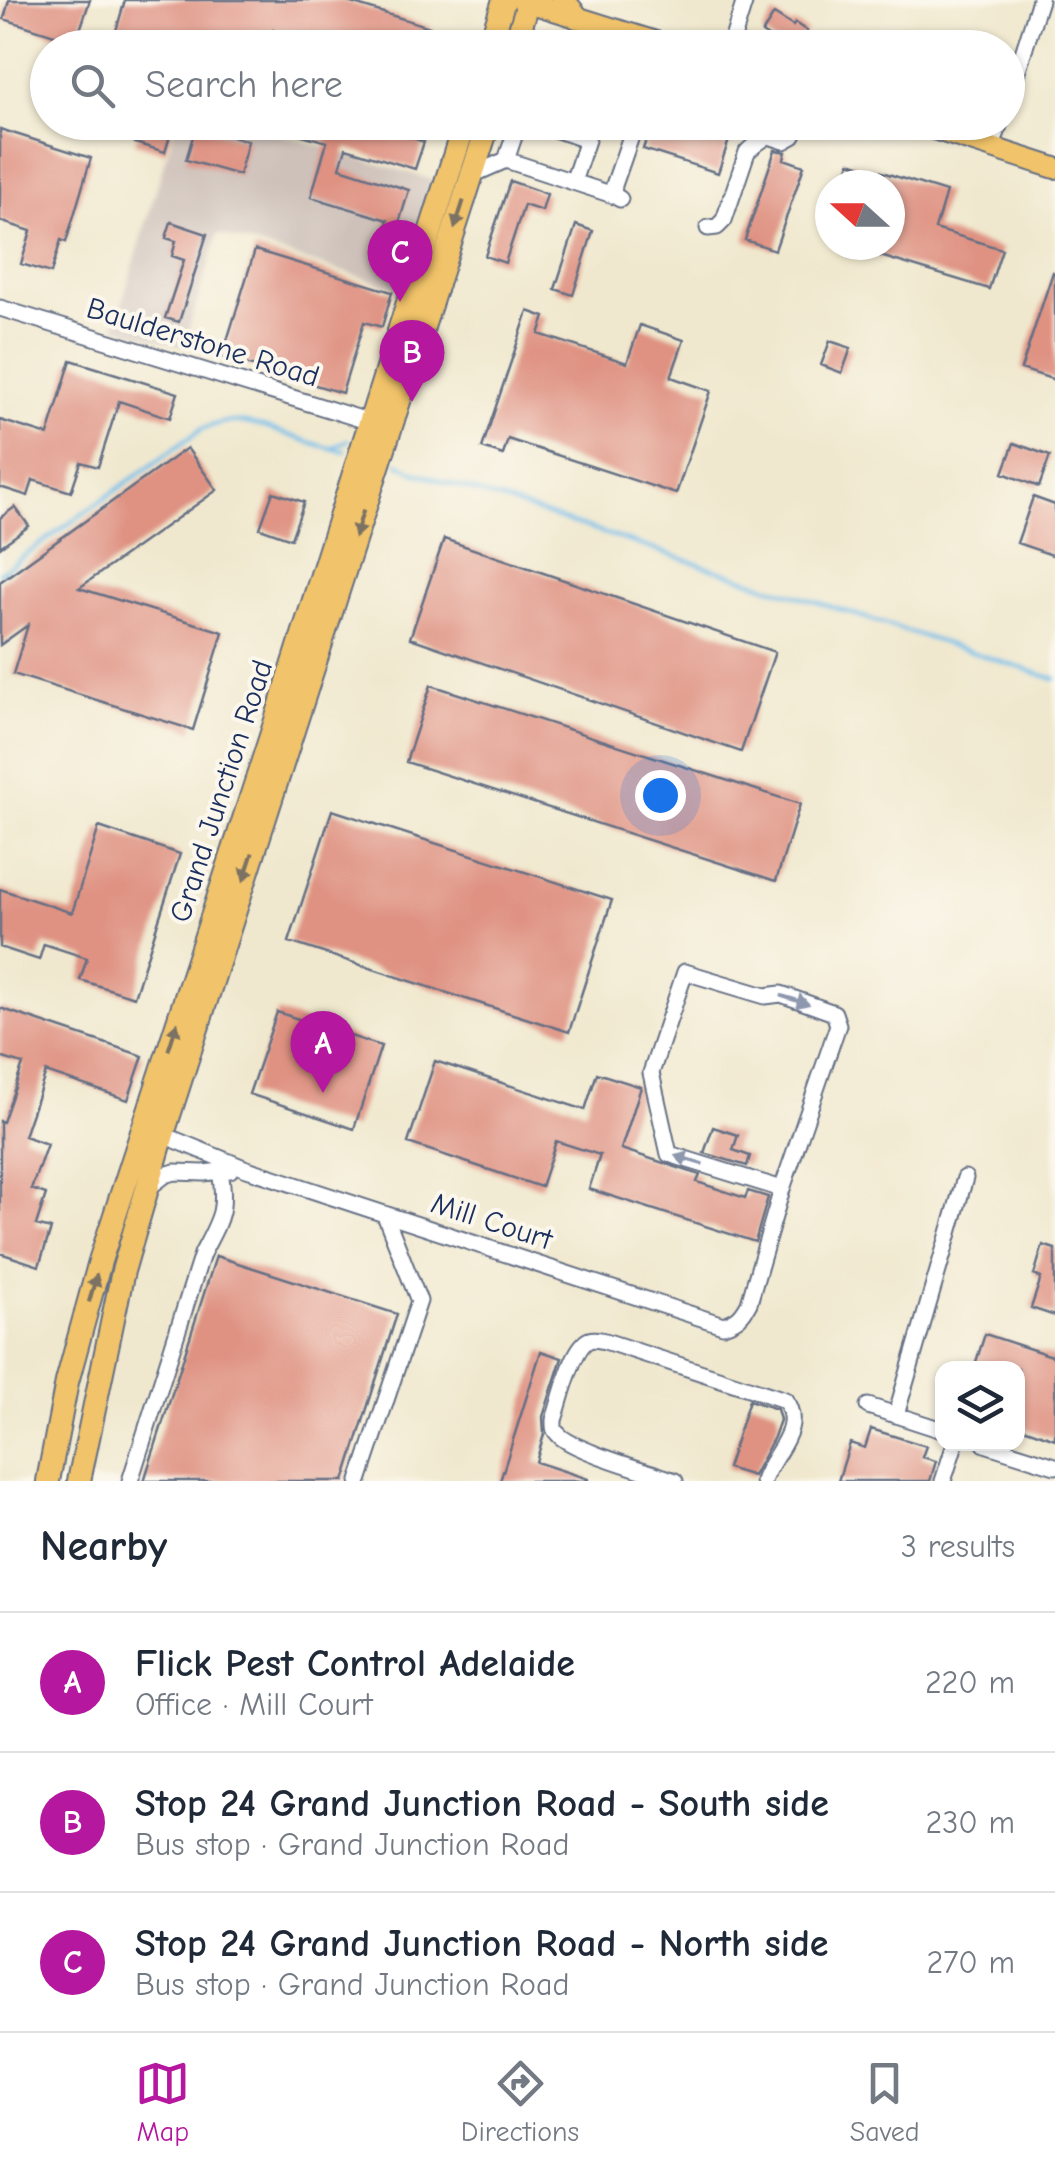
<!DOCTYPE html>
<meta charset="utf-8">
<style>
body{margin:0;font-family:"Comic Neue",sans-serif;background:#f2f2f3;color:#1f2937}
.controls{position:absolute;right:30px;bottom:30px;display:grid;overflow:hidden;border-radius:20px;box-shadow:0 2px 8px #0004}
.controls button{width:90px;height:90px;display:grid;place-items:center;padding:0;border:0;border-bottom:2px solid #e0e1e3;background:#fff;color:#1f2937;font:50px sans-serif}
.compass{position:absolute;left:815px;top:170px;width:90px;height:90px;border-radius:50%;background:#fff;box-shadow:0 2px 8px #0004;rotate:291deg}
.you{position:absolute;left:660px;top:795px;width:35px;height:35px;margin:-25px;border:8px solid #fff;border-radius:50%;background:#1a73e8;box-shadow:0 0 0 15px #1a73e833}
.badge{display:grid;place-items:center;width:65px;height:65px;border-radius:50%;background:#b5179e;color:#fff;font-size:32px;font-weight:700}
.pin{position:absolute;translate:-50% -82px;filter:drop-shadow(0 2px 5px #0008)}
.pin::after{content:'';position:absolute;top:52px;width:35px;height:30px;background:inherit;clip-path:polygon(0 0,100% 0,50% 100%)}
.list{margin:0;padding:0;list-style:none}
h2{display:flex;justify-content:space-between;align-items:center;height:130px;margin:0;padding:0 40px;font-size:42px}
h2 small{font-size:32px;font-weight:400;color:#747a83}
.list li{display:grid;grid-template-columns:65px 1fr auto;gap:30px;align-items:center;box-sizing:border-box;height:140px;padding:0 40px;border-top:2px solid #e0e1e3}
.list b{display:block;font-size:38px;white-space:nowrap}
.list p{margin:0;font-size:32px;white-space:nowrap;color:#747a83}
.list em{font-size:32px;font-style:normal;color:#747a83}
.icon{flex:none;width:55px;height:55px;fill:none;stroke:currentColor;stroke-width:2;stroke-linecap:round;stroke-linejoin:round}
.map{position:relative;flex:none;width:1055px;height:1481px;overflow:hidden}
.search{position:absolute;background:#fff;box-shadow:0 2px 8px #0004;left:30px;right:30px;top:30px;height:110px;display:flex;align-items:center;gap:25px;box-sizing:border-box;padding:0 35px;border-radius:55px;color:#747a83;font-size:38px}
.sheet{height:550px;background:#fff}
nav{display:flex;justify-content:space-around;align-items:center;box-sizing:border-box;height:140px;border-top:2px solid #e0e1e3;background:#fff;font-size:28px;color:#747a83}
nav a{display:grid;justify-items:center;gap:5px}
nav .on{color:#b5179e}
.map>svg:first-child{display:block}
.industrial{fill:#cec1ba}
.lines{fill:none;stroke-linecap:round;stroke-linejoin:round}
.stream{stroke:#71bdea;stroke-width:4}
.building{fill:#df9282}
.minor-casing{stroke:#667085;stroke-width:19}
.major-casing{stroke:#667085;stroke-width:24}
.highway-casing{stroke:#667085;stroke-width:26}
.minor{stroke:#fff;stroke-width:15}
.major{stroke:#f1c36a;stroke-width:20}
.highway{stroke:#f1c36a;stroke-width:22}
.oneway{fill:#7b7263}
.oneway2{fill:#8d97ae}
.labels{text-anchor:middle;stroke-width:8;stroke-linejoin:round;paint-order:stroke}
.street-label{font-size:30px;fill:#1b2f5e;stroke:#fbf7ec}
</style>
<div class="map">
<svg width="1055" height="1481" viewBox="0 0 1055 1481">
<rect width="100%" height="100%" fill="#fbf7ec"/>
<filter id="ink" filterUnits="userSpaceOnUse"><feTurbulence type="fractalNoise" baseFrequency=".01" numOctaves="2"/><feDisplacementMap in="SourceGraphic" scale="20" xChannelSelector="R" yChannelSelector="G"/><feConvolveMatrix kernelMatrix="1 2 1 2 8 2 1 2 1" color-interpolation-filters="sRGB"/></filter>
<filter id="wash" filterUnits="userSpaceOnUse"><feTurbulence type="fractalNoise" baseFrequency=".0048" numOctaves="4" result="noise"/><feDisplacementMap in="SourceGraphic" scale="40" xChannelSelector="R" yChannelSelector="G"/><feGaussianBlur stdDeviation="2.25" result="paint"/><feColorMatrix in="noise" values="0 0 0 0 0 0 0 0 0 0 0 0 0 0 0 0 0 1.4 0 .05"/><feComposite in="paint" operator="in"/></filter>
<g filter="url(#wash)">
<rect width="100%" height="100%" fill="#f0e8ce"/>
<path class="industrial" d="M 176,123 L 241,123 L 433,180 L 400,289 L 218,234 L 183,347 L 115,327 Z"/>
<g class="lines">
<path class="stream" d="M 330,449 L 348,440
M 398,463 L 414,472 L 1055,679
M 0,573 L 202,429 C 210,427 218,423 226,422 C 257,418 310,447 345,451"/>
</g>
<g id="blocks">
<path class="building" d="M 9,0 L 90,0 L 76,42 L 4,19 Z
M 125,0 L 341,0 L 430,27 L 423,48 L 309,48 L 300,45 L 302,39 L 273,30 L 268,48 L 111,48 Z
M 774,14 L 793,26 L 795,23 L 807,31 L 796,48 L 784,48 L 762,33 Z
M 141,122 L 174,122 L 165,152 L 135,143 Z
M 294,122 L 388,122 L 387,129 L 424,142 L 415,169 L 346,148 L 340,168 L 409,190 L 396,233 L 385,230 L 388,220 L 311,197 L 327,142 L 292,132 Z
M 652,122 L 695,122 L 731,134 L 718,173 L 643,149 Z
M 196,126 L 248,141 L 239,175 L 186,160 Z
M 0,129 L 91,158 L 66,242 L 61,240 L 51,273 L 21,264 L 31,231 L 0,221 Z
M 775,150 L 786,152 L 784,159 L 804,166 L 775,250 L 745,240 Z
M 850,162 L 946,192 L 935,229 L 1002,249 L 989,289 L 854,248 L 854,245 L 890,245 L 890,185 L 843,185 Z
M 510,181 L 547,194 L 542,211 L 524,205 L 505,263 L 485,256 Z
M 171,222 L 207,234 L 179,322 L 165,318 L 184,260 L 172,256 L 176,241 L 166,238 Z
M 576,225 L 593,231 L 573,295 L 555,289 Z
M 255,250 L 392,292 L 382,327 L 364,322 L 342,393 L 222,357 Z
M 1053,272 L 1055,273 L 1055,380 L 1021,369 Z
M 528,311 L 545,317 L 539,334 L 627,363 L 640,325 L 684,340 L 671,377 L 711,391 L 676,494 L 508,439 L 503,455 L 482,448 Z
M 830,341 L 851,348 L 842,373 L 821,365 Z
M 71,360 L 178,393 L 170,418 L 119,401 L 98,467 L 81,462 L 71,492 L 33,480 L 28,496 L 0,487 L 0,420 L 48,435 Z
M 1014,443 L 1050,456 L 1039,487 L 1003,473 Z
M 187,448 L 217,490 L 79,588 L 223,632 L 193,730 L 13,674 L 28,625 L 0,645 L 0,582 Z
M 273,492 L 304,502 L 291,539 L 260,528 Z
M 1033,497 L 1055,505 L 1055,556 L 1017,543 Z
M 15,507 L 29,526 L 0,547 L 0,518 Z
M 444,539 L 775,652 L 741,752 L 410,638 Z
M 431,685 L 800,804 L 776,881 L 406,762 Z
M 332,810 L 612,900 L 569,1032 L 289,942 Z
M 99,827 L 180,854 L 134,997 L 80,980 L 87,958 L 44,944 L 39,960 L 0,947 L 0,889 L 72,913 Z
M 0,1008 L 143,1056 L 128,1100 L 46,1072 L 24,1136 L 47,1144 L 31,1189 L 46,1194 L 36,1225 L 51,1229 L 39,1266 L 0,1253 L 0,1121 L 3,1122 L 23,1064 L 0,1057 Z
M 277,1012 L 381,1046 L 354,1129 L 249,1094 Z
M 435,1061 L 585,1110 L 597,1073 L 641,1087 L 621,1149 L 700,1175 L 697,1182 L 745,1198 L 748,1191 L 768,1197 L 755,1242 L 589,1189 L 600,1155 L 556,1141 L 541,1187 L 408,1143 Z
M 713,1127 L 738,1135 L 733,1150 L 750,1156 L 747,1166 L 704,1153 Z
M 1043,1245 L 1055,1249 L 1055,1316 L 1031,1308 L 1041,1278 L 1034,1275 Z
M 216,1256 L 397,1314 L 344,1481 L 144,1481 Z
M 985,1334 L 1055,1357 L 1055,1439 L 1018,1426 L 1018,1368 L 974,1368 Z
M 541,1351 L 562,1358 L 543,1417 L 544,1434 L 536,1462 L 588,1479 L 588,1481 L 500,1481 Z
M 749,1400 L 777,1409 L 780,1420 L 774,1437 L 753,1476 L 727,1468 Z
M 871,1429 L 926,1446 L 922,1457 L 936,1461 L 930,1481 L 838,1481 L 850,1443 L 865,1448 Z"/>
</g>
</g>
<g filter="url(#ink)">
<use href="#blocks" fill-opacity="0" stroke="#667085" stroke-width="2.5"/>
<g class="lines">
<g class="minor-casing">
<path id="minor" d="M 730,48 L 745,0
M 1008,100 L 1040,0
M 533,122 L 587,140 L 573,182
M 603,122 L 632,132
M 769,136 L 784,141 L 793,136 L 800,122
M 992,148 L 1000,122
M 506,160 L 613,195
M 472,175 L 506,160 L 519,122
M 620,199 L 613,195 L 614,185 L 636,122
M 708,228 L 717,227 L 724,220 L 747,152 C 758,140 772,136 782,122
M 0,308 L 377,424
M 156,1132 L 244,1168 L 723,1325 C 737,1321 742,1316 749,1303 L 782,1189 L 838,1025 L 834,1013 L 781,994 L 765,996 L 685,972 L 651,1073 L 669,1154 L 782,1189
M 148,1188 L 165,1175 L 175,1172 L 204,1173 L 230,1170
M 868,1406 L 942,1430
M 896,1415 L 965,1178
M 985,1444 L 1055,1466
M 130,1481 L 202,1254 C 220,1219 227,1211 220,1171
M 359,1481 L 419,1301 L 385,1215
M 675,1481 C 651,1472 574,1451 559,1435 C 553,1429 554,1428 554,1420 C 560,1403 572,1347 589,1340 C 595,1338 599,1340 605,1341 L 785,1400 C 805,1429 772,1454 763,1481
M 943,1481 L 955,1444"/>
</g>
<g class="major-casing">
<path id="major" d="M 522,0 L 675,48
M 912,122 L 1055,168"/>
</g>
<g class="highway-casing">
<path id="highway" d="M 563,0 L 577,17
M 489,48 L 504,0
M 514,48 L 529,0
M 48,1481 L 67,1382 L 100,1261 L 272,733 L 465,122
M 79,1481 L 123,1271 L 163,1134 L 489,122"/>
</g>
<use href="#minor" class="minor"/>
<use href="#major" class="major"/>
<use href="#highway" class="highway"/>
</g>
<defs><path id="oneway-solid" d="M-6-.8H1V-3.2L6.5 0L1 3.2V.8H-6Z" transform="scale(2.5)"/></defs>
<g class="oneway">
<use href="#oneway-solid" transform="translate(459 215) rotate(108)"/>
<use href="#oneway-solid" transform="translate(359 524) rotate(108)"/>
<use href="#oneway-solid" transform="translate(248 867) rotate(108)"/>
<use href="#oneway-solid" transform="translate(173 1036) rotate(-72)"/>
<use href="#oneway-solid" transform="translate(93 1288) rotate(-74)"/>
</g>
<g class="oneway2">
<use href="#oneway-solid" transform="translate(795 1000) rotate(17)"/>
<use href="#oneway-solid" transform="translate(689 1160) rotate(-163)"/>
</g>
</g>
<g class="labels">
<g class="street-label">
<text transform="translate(203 342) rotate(17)" y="10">Baulderstone Road</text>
<text transform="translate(221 791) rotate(-72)" y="10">Grand Junction Road</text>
<text transform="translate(492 1221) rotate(18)" y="10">Mill Court</text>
</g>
</g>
</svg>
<div class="controls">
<button><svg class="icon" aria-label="layers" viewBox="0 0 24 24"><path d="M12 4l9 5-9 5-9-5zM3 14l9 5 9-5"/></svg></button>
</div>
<svg class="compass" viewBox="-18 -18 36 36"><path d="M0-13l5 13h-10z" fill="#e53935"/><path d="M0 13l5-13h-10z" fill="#747a83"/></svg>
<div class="you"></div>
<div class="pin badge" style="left:323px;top:1093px">A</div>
<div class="pin badge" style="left:412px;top:402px">B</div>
<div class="pin badge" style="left:400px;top:302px">C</div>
<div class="search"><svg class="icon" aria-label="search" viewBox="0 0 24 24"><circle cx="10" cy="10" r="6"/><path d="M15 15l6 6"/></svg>Search here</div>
</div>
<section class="sheet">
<h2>Nearby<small>3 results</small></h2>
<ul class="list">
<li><span class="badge">A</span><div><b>Flick Pest Control Adelaide</b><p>Office · Mill Court</p></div><em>220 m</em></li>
<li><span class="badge">B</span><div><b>Stop 24 Grand Junction Road - South side</b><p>Bus stop · Grand Junction Road</p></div><em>230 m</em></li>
<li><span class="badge">C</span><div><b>Stop 24 Grand Junction Road - North side</b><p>Bus stop · Grand Junction Road</p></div><em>270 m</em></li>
</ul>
</section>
<nav>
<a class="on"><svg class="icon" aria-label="map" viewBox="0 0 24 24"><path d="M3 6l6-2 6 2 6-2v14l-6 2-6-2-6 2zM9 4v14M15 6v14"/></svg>Map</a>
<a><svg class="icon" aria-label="directions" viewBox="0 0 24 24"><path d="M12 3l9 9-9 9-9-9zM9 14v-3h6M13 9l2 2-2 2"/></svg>Directions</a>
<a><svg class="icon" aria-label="saved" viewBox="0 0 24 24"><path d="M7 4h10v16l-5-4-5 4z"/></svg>Saved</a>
</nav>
